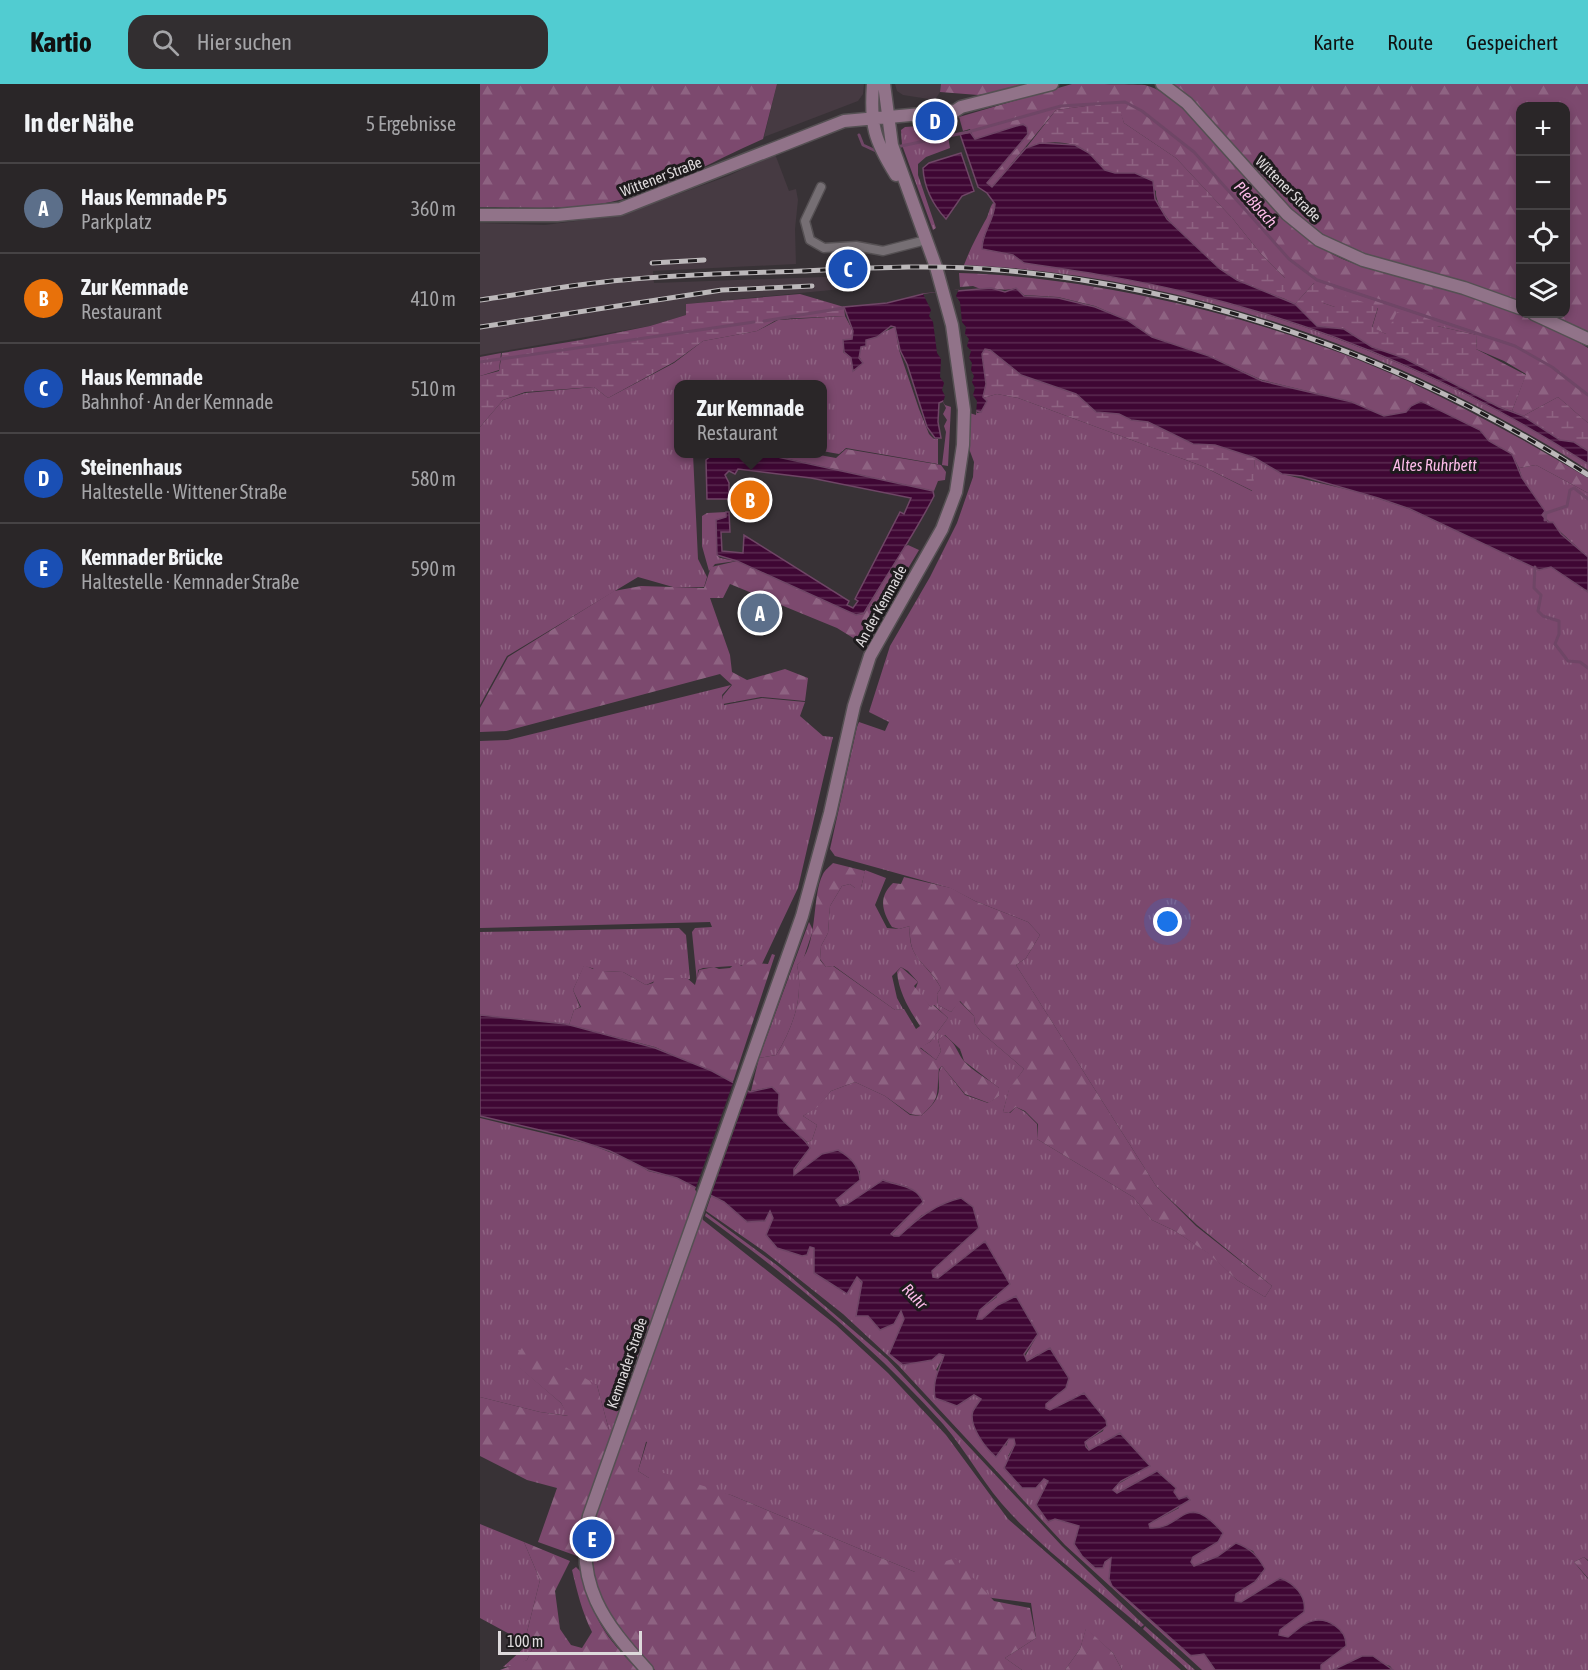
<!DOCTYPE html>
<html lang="de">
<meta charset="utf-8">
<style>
body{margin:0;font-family:"Asap Condensed",sans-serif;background:#322e30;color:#f1f3f6}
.controls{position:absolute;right:18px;top:18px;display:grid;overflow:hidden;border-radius:12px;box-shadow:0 3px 9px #0003}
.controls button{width:54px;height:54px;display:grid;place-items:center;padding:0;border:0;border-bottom:2px solid #464345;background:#2a2628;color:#f1f3f6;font:30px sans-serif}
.scale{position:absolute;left:18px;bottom:15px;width:144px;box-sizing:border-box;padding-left:6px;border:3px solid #dedadc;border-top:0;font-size:16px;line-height:21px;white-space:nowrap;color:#dedadc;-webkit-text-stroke:4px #1e1b1d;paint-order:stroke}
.you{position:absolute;left:688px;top:838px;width:21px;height:21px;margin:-15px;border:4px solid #fff;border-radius:50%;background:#1a73e8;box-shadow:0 0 0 9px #1a73e833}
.badge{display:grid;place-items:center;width:39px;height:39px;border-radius:50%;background:#51ccd1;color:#fff;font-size:20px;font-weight:700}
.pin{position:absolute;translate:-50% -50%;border:3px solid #fff;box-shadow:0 2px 6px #0006}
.popup{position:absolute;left:194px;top:296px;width:153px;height:78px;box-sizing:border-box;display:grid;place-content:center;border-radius:12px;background:#2a2628;filter:drop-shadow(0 2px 4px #0005);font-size:20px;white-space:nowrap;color:#a5a5a8}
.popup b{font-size:22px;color:#f1f3f6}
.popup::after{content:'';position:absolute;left:50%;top:100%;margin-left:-12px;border:12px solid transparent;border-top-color:#2a2628}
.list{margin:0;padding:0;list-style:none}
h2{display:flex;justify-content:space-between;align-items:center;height:78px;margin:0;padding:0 24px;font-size:26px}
h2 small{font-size:20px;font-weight:400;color:#a5a5a8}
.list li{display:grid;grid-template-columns:39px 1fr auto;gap:18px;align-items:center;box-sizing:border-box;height:90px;padding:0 24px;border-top:2px solid #464345}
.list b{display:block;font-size:22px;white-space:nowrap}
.list p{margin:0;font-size:20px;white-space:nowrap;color:#a5a5a8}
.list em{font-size:20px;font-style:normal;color:#a5a5a8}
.icon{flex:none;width:33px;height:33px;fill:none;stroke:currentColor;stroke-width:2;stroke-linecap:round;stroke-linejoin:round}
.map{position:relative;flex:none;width:1108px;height:1586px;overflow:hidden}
header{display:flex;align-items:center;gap:36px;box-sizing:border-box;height:84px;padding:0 30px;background:#51ccd1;color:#111}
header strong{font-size:28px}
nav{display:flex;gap:33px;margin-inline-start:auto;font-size:21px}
.search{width:420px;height:54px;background:#322e30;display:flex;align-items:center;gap:15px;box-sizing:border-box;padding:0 21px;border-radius:18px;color:#a5a5a8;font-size:22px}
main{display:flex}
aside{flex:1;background:#2a2628}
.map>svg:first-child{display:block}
.built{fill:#463a42}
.grass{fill:url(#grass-tufts)}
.forest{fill:url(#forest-firs)}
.wetland{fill:url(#wetland-marsh)}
.water{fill:url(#water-rules);stroke:#6f4666;stroke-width:1.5}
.pier{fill:#383236}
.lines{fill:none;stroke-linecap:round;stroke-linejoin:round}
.stream{stroke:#6f4666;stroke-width:3}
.minor-casing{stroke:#555053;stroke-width:11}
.secondary-casing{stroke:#555053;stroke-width:15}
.minor{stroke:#766f74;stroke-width:8}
.secondary{stroke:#917389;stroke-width:12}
.rail-casing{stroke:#bcb8ba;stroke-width:5}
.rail{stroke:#1e1b1d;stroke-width:3;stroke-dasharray:9;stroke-linecap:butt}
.labels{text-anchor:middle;stroke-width:6;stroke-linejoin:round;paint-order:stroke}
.street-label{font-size:15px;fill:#dedadc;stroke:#1e1b1d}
.water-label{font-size:16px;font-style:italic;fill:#fcbbe8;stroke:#1e1b1d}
</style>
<header>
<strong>Kartio</strong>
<div class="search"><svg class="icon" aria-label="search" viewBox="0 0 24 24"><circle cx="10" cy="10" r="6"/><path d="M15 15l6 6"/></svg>Hier suchen</div>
<nav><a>Karte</a><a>Route</a><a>Gespeichert</a></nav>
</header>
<main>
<aside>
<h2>In der Nähe<small>5 Ergebnisse</small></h2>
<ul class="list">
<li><span class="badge" style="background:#5c6f8a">A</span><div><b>Haus Kemnade P5</b><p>Parkplatz</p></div><em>360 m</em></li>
<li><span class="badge" style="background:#e8710a">B</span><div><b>Zur Kemnade</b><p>Restaurant</p></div><em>410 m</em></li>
<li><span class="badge" style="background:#1a4fb4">C</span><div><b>Haus Kemnade</b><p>Bahnhof · An der Kemnade</p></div><em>510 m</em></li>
<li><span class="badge" style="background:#1a4fb4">D</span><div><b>Steinenhaus</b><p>Haltestelle · Wittener Straße</p></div><em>580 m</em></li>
<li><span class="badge" style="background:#1a4fb4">E</span><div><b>Kemnader Brücke</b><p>Haltestelle · Kemnader Straße</p></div><em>590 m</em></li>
</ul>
</aside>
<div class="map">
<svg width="1108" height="1586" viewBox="0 0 1108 1586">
<defs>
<pattern id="grass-tufts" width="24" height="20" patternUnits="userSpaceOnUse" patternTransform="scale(1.5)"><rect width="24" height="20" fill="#7c496e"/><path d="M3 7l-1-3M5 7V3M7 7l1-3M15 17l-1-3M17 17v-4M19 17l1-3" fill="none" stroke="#8e6382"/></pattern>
<pattern id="forest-firs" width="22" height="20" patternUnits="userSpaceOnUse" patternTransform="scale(1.5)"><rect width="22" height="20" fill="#7c496e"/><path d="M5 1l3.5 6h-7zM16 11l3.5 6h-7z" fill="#8e6382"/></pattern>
<pattern id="wetland-marsh" width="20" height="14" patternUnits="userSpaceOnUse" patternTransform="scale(1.5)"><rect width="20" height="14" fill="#7c496e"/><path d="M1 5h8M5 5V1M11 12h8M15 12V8" fill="none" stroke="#8e6382"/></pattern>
<pattern id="water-rules" width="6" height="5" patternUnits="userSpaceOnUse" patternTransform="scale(1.5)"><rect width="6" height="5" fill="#3f0734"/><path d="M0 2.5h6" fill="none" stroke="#5a2b51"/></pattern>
</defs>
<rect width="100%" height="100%" fill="#383236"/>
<path class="built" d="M 297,0 L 384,0 L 383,10 L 378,17 L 284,53 Z
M 415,0 L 461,0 L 460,8 L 455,16 L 423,11 L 417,7 Z
M 295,70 L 309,107 L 316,105 L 318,116 L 315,145 L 316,180 L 173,187 L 174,199 L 371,192 L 372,204 L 206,220 L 206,231 L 170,242 L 0,271 L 0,139 L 65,141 L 142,131 L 248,92 Z"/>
<path class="grass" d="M 466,40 L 470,64 L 446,73 L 438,80 L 438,91 L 456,144 L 453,146 L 422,61 L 421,46 L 425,43 Z
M 513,119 L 515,120 C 514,138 502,148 502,165 L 533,171 L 544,179 C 598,187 652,195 705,208 C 847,243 985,300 1108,380 L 1108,386 C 923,268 704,190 484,181 C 490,165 497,152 505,137 C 509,131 509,124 513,119 Z
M 479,205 L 477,209 L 497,329 L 501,328 L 507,317 L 503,314 L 517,310 L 538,314 L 722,382 L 772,407 L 775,374 L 802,390 L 882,409 L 929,425 L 1059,485 L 1071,483 L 1108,508 L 1108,1476 L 1104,1473 L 1094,1478 L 1108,1495 L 1108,1586 L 913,1586 L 910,1582 L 882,1572 L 853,1586 L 841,1586 L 841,1581 L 866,1562 L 830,1537 L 808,1553 L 799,1551 L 800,1546 L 824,1528 C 827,1512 814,1499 800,1494 L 761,1518 L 755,1517 L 756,1510 L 775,1498 L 785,1485 L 773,1467 L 756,1459 L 738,1472 L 714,1482 L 711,1478 L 713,1473 L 738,1458 L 670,1444 L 669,1440 L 699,1424 L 699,1415 L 677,1387 L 636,1409 L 633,1406 L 635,1402 L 669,1382 L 640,1349 L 609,1366 L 605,1358 L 623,1347 L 626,1336 L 604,1309 L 570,1326 L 566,1324 L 566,1320 L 586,1304 L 558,1270 L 547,1277 L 544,1274 L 558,1250 L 536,1213 L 518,1221 L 502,1235 L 497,1235 L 500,1226 L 517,1213 L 505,1158 L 458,1194 L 453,1193 L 451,1187 L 499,1144 L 493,1123 L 442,1131 L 419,1152 L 411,1151 L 443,1118 L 428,1103 L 403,1096 L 367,1121 L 360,1122 L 356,1116 L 380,1096 L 380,1087 L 342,1070 L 315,1091 L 313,1088 L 330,1064 L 327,1058 L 332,1056 L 337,1041 L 323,1032 L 339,1021 L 351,1007 L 375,998 L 405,1012 L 430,1031 L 441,1032 C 450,1024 460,1015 459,1002 C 459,994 457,989 462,982 L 485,1011 L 508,1019 L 519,1012 L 519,1004 L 484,977 L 480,965 L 465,951 L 458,956 L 461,967 L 456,976 L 440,963 L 450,958 L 468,934 L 454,921 L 451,923 L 435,906 L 438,898 L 428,887 L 421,883 L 412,892 L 417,914 L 423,925 L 415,926 L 354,882 L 346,883 L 340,875 L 341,862 L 348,849 L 350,822 L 362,802 L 370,800 L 375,804 L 381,804 L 385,786 L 406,794 L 395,821 L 407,844 L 419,845 L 430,842 C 427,876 447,878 461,904 L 457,910 L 458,921 L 471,928 L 479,917 L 494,932 L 495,940 L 502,949 L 544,985 L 529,1006 L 523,1028 L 530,1029 L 536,1023 L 545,1028 L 557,1040 L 557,1055 L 653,1113 L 672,1136 L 695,1147 L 730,1170 L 757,1196 L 785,1213 L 792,1202 L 717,1141 L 676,1102 L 536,881 L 546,874 L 560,851 L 548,838 L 495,817 L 470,804 L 355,772 L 350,765 L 377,643 L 379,638 L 405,647 L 409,638 L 389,628 L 410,562 L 450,493 L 477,439 L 493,393 L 494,378 L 488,362 L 469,207 Z
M 451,209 L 471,322 L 468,382 L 462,381 L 466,348 L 464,342 L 467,336 L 463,330 L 466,324 L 463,318 L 464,315 L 446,211 L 443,210 Z
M 365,232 L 373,247 L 372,255 L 363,257 L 363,268 L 371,274 L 374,287 L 383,279 C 379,274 378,269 381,263 L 386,262 L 386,256 L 415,243 L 419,266 L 439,325 L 449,350 L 454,355 L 458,355 L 458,380 L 366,364 L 359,370 L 342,367 L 344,363 L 342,362 L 342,300 L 198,300 L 198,370 L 213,370 L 218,475 L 227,493 L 224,503 L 193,503 L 158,493 L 27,572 L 0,621 L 0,343 L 23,316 L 45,309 L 114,303 L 128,314 L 194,279 L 223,257 L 277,247 L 298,236 Z
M 21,269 L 19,286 L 0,292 L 0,273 Z
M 1056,381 L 1108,409 L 1108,473 L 1062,431 L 1065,427 L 1042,394 L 1039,384 Z
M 246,428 L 246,433 L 236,436 L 237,471 L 240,474 L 256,477 L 235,480 L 229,487 L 222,462 L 222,432 L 227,429 Z
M 251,601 L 242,611 L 244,621 L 282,614 L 325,618 L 320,632 L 343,652 L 353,653 L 318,804 L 282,880 L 223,884 L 218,886 L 217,898 L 212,848 L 215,844 L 232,843 L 230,838 L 0,844 L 0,657 L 28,656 Z
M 329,838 L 333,846 L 323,876 L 317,881 C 324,913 313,944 296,971 L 279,974 Z
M 199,844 L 206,851 L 210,895 L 182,894 L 166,901 L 143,888 L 123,887 L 104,882 L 93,906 L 100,923 L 94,926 L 89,941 L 0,931 L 0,848 Z
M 0,1034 L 109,1060 L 155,1078 L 168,1087 L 197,1094 L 215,1103 L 223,1136 L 356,1241 L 408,1289 L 466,1351 L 528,1435 L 701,1586 L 642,1586 L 633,1569 L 606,1545 L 600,1565 L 585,1586 L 542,1586 L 525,1574 L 556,1554 L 551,1519 L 512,1514 L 435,1488 L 251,1411 L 169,1394 L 158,1387 L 167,1358 L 129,1346 L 117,1301 L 37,1281 L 81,1319 L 89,1332 L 60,1328 L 0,1313 Z
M 231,1112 L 244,1118 L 267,1138 L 285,1137 L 290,1126 L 293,1134 L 286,1151 L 327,1171 L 330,1163 L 334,1164 C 332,1194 345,1195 367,1210 L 377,1193 C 389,1205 382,1226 394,1239 L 421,1226 L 424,1235 L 410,1270 L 423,1280 L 445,1277 L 459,1270 L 464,1272 L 456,1286 L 502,1315 L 526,1362 L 529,1355 L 534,1355 L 535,1360 L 528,1372 L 568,1397 L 556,1421 L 575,1435 L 599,1442 L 594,1460 L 625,1478 L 631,1473 L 629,1495 L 632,1502 L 711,1572 L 724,1570 L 735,1586 L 722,1586 L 585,1461 L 418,1281 L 363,1230 L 285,1168 L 226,1127 Z
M 226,1129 L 298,1182 L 407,1275 L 582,1462 L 664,1541 L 661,1543 C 618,1506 571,1472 531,1430 C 505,1403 488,1369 463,1340 C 393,1262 310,1193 225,1132 Z
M 0,1440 L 44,1458 L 60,1496 L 46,1552 L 52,1565 L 47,1576 L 36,1582 L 23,1583 L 43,1565 L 44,1558 L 0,1534 Z
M 665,1542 L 715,1586 L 708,1586 L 663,1545 Z"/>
<path class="forest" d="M 0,0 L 297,0 L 283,55 C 230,78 177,111 120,120 C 81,126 39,123 0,123 Z
M 461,0 L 554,0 L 522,9 L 498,11 L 460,8 Z
M 592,0 C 612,0 647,0 665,1 C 694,9 714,36 734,58 C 766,94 810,149 852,170 C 879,184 910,190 939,198 C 998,214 1056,231 1108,264 L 1108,339 L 1078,313 L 1043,332 L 1032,327 L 1046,290 L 1024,277 L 996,265 L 997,251 L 957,242 L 906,250 L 892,244 L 898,224 L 855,223 L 843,219 L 834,199 L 815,220 L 805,215 L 805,194 L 781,170 L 753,135 L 696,74 L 644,39 L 638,22 L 606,22 L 576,26 L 512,103 L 507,99 L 548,50 L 494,55 L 490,45 L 483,47 L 479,33 Z
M 690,0 L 1108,0 L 1108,251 L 1067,230 L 1086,230 L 1086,22 L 1040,22 L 1040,219 L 876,170 L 854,160 L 818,132 Z
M 479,189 C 623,193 797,237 928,297 C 990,326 1050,359 1108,394 L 1108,409 L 1056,381 L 1039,384 L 1032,370 L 1009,357 L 1000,346 L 931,322 L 926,328 L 904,332 L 872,318 L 782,296 L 729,272 L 672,253 L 647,236 L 615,222 L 578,213 L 544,211 L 536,204 C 524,208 514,203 503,206 L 493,202 L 480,203 Z
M 366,365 L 461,381 L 466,388 L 465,396 L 458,397 L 454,407 L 286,370 L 334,370 L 356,374 Z
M 428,461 L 439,466 L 383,560 L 357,544 L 250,500 L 243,514 L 230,514 L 250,571 L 252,588 L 267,596 L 305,585 L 328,594 L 325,617 L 281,613 L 243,620 L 243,612 L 252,601 L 240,590 L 26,647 L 0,648 L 0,624 L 28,573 L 134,507 L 161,502 L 224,504 L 231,483 L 257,477 L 376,531 L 384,530 L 424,463 Z
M 353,779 L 385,787 L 381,804 L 375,804 L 370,800 L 362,802 L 350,822 L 348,849 L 341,862 L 340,876 L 346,883 L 353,882 L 415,926 L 424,925 L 436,945 L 440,942 C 429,925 419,909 417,888 L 421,883 L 438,898 L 434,902 L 451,923 L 453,921 L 468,934 L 450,958 L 440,964 L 456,976 L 461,967 L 458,956 L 464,951 C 477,960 476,967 484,977 C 493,988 509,995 519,1004 L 519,1012 L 509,1019 L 485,1010 L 462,982 L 459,985 C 456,1010 462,1013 441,1032 L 430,1030 L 405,1012 L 375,998 L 351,1007 L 339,1022 L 323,1032 L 337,1041 L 332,1056 L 327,1058 C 319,1050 306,1042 301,1034 C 293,1024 306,1012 292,1003 L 271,1007 L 279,974 L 296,971 C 313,944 324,913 317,881 C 339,864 331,812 343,790 C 345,786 350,782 353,779 Z
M 424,793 L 471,804 L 495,817 L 548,838 L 560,851 L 546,874 L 536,881 L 676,1102 L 716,1142 L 792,1202 L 785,1213 L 757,1196 L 729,1170 L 695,1147 L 672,1136 L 653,1113 L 557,1055 L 558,1040 L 545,1027 L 536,1023 L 529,1029 L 523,1028 L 529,1005 L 544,985 L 502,949 L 495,940 L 494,932 L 480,917 L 471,928 L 458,921 L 457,910 L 461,904 C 447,876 428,879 430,842 L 419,845 L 412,843 C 402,827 398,813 413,799 L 421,800 Z
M 292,870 L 295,871 L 253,998 L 175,963 L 89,941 L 94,926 L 101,923 L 93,906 L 104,881 L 113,885 L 115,882 L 120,882 L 123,887 L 143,888 L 166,901 L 173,899 L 176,894 L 207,894 L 215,901 L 219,886 L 234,883 L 239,885 L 250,884 L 257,878 L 261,882 L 274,875 L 277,879 L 288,880 Z
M 45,1260 L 117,1301 L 129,1346 L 153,1335 L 169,1347 L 158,1387 L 169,1394 L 184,1389 L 251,1411 L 435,1488 L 475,1474 L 514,1517 L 550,1524 L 556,1554 L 525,1574 L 542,1586 L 175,1586 C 137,1547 121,1531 111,1477 L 58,1458 L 77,1404 L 47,1396 L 0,1372 L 0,1313 L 60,1328 L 88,1332 L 81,1319 L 36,1281 L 38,1269 Z
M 44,1458 L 90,1477 L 75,1507 L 80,1545 L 91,1561 L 102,1564 L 112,1548 C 102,1528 97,1507 92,1486 L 96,1483 L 101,1488 C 115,1537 122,1549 158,1586 L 20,1586 L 47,1576 L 52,1565 L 46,1552 L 60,1496 Z
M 1104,1473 L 1108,1477 L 1108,1494 L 1094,1478 Z
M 606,1544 L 633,1569 L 642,1586 L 585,1586 L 600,1565 Z"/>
<path class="wetland" d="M 606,22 L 639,22 L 644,39 L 696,74 L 753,135 L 781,170 L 805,194 L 805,215 C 789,209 772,204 758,196 C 736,185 673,132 676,107 L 655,89 C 646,89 635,91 627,87 C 620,83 616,75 610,70 C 592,55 566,56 546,64 L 576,26 Z
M 834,199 L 847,205 L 843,219 L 855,223 L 865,212 L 898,223 L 892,243 L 906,250 L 917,228 L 957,242 L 997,251 L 996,265 L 1046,291 L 1032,327 L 1019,323 L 924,274 L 892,263 L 864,245 L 837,242 L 815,220 Z
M 320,210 L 364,223 L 365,232 L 298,235 L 277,247 L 223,257 L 194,278 L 128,314 L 114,303 L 45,308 L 23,316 L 0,343 L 0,292 L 19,287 L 22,269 L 101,256 L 170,242 L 206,231 L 206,220 Z
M 504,265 L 515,268 L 541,291 L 596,310 L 616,328 L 639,330 L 651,336 L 668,338 L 713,360 L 735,361 L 775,374 L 773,407 L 722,382 L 538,314 L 517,310 L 503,314 L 506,300 L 502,270 Z
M 1078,313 L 1108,339 L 1108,367 L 1094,358 L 1080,356 L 1043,332 Z"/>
<path class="water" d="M 543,40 L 547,43 L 548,50 L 507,99 L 512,103 L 546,64 L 560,59 L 595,61 L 609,69 L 625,86 L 635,89 L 655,89 L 673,97 L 675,115 L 687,135 L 740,185 L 757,196 L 815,220 L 837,242 L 864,245 L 892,263 L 924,274 L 1019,323 L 1043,332 L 1080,356 L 1094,358 L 1108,367 L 1108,380 C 985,300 847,242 705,208 C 652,195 598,187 544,179 L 533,171 L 502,165 C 502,148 514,137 515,120 L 507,109 L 498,103 L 480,50 L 490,48 L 495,55 Z
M 481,69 L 494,107 L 482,112 L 466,135 C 453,121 444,103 443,84 L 449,79 Z
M 511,204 L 525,208 L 536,204 L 544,212 L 578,214 L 615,223 L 647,236 L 672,253 L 729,272 L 782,297 L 872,318 L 904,332 L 926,328 L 931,322 L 941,317 L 1000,346 L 1009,357 L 1032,370 L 1042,394 L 1065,427 L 1062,431 L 1068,438 L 1073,438 L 1081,450 L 1108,473 L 1108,508 L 1071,483 L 1059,486 L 930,425 L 898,414 L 822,392 L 802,390 L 775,374 L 735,361 L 713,360 L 668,338 L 651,336 L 639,330 L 616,328 L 596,310 L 541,291 L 510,266 L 505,265 L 502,270 L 506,300 L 503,313 L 507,317 L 501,328 L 463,317 L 459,319 L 458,338 L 461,354 L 455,354 L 447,343 L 427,280 L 420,266 L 415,243 L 411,242 L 397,253 L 386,256 L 386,262 L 381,263 L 379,274 L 383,279 L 373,287 L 371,274 L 364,268 L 363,256 L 372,255 L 373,247 L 364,223 L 407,219 L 443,210 Z
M 233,370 L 284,370 L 453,407 L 454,412 C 433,453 407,490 384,529 L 376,531 L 257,477 L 237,471 L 236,436 L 246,433 L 246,428 L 249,428 L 250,448 L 241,448 L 242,467 L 263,469 L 264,451 L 369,517 L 367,521 L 373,524 L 378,517 L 375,515 L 420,428 L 424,430 L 431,414 L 331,394 L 258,385 L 255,390 L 249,387 L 245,391 L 249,399 L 249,415 L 227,415 L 226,376 Z
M 0,931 L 86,940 L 175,964 L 232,987 L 270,1008 L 292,1003 L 299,1010 C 299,1016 298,1023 298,1029 C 299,1037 325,1053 330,1064 L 314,1085 L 314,1091 L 342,1070 L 358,1066 C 370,1073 379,1081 380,1096 L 356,1116 L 360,1122 L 367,1120 L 403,1096 C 417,1102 437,1101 443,1118 L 411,1150 L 414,1152 L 419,1152 C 438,1134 455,1120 481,1114 L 493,1123 L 499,1144 L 452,1187 L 453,1193 L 458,1194 L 505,1157 L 530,1200 L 500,1226 L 497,1235 L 502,1235 L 518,1221 L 536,1212 L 558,1250 L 544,1270 L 547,1277 L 570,1264 L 589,1294 L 586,1304 L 566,1320 L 566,1324 L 570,1326 L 604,1309 L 626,1336 L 627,1342 L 605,1358 L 606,1363 L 609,1366 L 640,1349 L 670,1382 L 641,1397 L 633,1406 L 637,1409 L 677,1387 L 696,1404 L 694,1408 L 699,1415 L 707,1412 L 710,1416 L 669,1440 L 670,1444 C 704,1446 704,1404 743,1449 L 738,1458 L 713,1473 L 711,1478 L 714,1482 L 738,1472 L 756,1459 C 770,1464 778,1472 785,1485 L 775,1498 L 756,1510 L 755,1517 L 761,1518 L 800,1494 C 814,1499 827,1512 824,1528 L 800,1546 L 799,1551 L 808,1553 C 815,1548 824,1538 832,1537 C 847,1533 867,1545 866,1562 L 841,1581 L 841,1586 L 735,1586 L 724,1570 L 711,1572 L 632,1502 L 629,1495 L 631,1474 L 625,1478 L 623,1484 L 615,1484 L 602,1472 L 594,1460 L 599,1442 L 575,1435 L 568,1438 L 556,1421 L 568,1397 L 564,1395 L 556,1404 L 542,1404 L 524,1384 L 535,1360 L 534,1355 L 529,1355 L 516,1373 C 505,1364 488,1341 493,1327 C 495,1323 499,1318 501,1315 L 494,1311 L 477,1322 L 455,1314 C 452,1296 459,1287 464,1271 L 459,1270 L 452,1276 L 423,1281 L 409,1270 L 424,1235 L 421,1227 L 414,1240 L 400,1246 L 388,1232 L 376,1232 L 382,1198 L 377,1193 L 367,1210 L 334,1189 L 334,1164 L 330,1163 L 327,1171 L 322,1172 L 297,1164 L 286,1151 L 293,1134 L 290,1127 L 285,1137 L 267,1138 L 244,1118 L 220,1106 L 197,1094 L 168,1086 L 130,1067 L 85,1052 L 0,1032 Z
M 882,1572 L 893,1572 L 913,1586 L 853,1586 Z"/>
<path class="pier" d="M 479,205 L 476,212 L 480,218 L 482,238 L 486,243 L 485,250 L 489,255 L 487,262 L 491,267 L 489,274 L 492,279 L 491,286 L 494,292 L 492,298 L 495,304 L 493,311 L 497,317 L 496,331 L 465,321 L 463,318 L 465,312 L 462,306 L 464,299 L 460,293 L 461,275 L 457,269 L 453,238 L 449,232 L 451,226 L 443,210 Z
M 254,996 L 269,1004 L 230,1114 L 215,1106 Z"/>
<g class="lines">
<path class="stream" d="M 379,51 L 383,61 L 396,67
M 421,62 L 488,48 L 581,22 L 645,18 L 662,27 L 714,68 L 809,175 L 837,196 L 1035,262 L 1072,283 L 1108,311
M 284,237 L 363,224
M 0,278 L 274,238
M 1065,436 L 1066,429 L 1087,422 L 1090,406 L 1094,404 L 1108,415
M 1055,483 L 1054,504 L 1061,511 L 1058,527 L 1063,532 L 1079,537 L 1079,550 L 1075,560 L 1088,577 L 1100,578 L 1108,584"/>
<g class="minor-casing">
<path id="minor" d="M 341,103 L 325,137 L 330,156 L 344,164 L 376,162 L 403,167 L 446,156"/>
</g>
<g class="secondary-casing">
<path id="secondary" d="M 393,0 C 390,41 394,56 416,91
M 682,0 L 707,19 L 807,130 L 839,156 L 883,176 L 984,204 L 1040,224
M 0,131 L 77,131 L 140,125 L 364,37 L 475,27 L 481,23 L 572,0
M 1054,230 L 1108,255
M 167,1586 C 124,1539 94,1500 109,1432 L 322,832 L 350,729 L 374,622 L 390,572 L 462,445 L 476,408 L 483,361 L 484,326 L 472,241 L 456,183 L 412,61 L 404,0"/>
</g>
<use href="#minor" class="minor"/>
<use href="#secondary" class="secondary"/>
<g class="rail-casing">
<path id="rail" d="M 172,179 L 224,176
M 0,216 C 48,209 95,200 143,196 C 202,190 262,189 322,187 C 387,184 453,180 519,186 C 728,204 931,277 1108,391
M 0,243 L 242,206 L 332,202"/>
</g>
<use href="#rail" class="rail"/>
</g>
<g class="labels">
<g class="street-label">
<text transform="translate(181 93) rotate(-21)" y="5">Wittener Straße</text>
<text transform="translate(808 105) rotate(45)" y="5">Wittener Straße</text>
<text transform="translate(401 522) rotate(-61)" y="5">An der Kemnade</text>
<text transform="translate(147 1279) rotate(-71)" y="5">Kemnader Straße</text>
</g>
<g class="water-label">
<text transform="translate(776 120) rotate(48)" y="6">Pleßbach</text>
<text x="955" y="387">Altes Ruhrbett</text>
<text transform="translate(435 1212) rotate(46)" y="6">Ruhr</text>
</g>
</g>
</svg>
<div class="controls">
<button>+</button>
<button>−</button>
<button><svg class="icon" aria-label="locate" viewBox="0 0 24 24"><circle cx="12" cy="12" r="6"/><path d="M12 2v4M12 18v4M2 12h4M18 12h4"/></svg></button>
<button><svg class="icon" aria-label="layers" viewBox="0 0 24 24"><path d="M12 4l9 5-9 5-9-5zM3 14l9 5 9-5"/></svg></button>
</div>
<div class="scale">100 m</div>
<div class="you"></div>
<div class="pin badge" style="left:280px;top:529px;background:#5c6f8a">A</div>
<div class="pin badge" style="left:270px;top:416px;background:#e8710a">B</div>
<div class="popup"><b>Zur Kemnade</b>Restaurant</div>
<div class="pin badge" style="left:368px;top:185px;background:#1a4fb4">C</div>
<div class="pin badge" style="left:455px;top:37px;background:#1a4fb4">D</div>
<div class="pin badge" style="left:112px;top:1455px;background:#1a4fb4">E</div>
</div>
</main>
